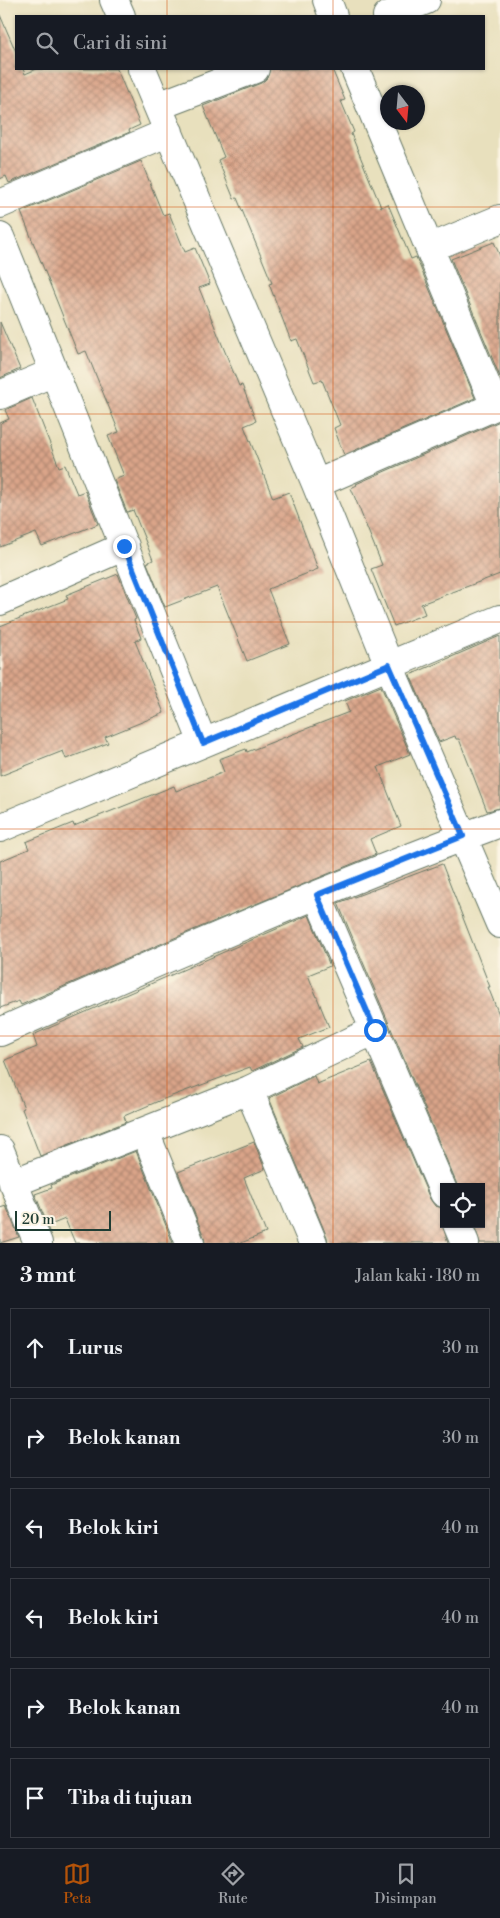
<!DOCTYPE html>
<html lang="id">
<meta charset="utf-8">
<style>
body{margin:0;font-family:"Libre Bodoni",serif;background:#242831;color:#f1f3f6}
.controls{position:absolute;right:15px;bottom:15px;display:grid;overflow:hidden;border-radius:0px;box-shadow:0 1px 4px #0004}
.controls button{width:45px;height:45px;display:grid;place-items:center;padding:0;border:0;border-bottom:1px solid #363941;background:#171b24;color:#f1f3f6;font:25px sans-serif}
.compass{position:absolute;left:380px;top:85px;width:45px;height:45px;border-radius:50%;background:#171b24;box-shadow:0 1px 4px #0004;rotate:164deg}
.scale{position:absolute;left:15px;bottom:12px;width:96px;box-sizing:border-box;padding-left:5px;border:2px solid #1f3d34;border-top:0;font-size:14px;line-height:18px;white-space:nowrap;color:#1f3d34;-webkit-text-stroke:4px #fcf5e5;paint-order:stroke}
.stop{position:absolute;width:15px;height:15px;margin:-11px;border:4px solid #1a73e8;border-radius:50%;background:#fff}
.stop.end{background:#1a73e8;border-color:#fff;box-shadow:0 1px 5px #0008}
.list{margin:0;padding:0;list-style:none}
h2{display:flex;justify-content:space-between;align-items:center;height:65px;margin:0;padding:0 20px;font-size:21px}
h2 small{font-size:16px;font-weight:400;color:#9ea1a6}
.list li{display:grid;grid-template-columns:32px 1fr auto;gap:15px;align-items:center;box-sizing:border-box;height:80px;margin:0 10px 10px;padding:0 10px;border:1px solid #363941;border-radius:0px}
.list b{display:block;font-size:19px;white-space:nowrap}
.list em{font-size:16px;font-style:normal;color:#9ea1a6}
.icon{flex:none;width:28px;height:28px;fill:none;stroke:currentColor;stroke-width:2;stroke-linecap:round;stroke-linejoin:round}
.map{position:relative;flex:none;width:500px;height:1243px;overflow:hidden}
.search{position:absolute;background:#171b24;box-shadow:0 1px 4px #0004;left:15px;right:15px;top:15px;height:55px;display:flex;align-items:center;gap:12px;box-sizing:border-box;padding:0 18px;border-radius:0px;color:#9ea1a6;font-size:19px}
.sheet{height:605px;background:#171b24}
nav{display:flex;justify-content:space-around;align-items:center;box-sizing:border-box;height:70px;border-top:1px solid #363941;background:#171b24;font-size:14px;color:#9ea1a6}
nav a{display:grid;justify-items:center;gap:2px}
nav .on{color:#b45309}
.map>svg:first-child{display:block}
.building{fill:url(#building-cross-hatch)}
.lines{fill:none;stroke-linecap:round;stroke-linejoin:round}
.street-casing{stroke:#657664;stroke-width:30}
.street{stroke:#fff;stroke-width:28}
.route{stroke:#1a73e8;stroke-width:6}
.grid{fill:none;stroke:#d45610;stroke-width:1;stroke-opacity:0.55}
</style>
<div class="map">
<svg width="500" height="1243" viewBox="0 0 500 1243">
<defs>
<pattern id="building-cross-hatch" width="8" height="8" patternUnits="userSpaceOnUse" patternTransform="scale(1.25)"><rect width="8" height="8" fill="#daa489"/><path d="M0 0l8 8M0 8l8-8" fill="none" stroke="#b08771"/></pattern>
</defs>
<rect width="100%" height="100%" fill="#fcf5e5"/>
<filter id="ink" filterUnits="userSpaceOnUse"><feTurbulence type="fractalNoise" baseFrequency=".02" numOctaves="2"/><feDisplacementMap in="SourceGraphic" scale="10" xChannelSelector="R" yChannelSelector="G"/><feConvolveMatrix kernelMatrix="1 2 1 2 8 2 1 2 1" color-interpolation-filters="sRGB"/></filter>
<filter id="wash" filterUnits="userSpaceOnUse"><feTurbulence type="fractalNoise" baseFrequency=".0096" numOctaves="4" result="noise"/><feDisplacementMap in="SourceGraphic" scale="20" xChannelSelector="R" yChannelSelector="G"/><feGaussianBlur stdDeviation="1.12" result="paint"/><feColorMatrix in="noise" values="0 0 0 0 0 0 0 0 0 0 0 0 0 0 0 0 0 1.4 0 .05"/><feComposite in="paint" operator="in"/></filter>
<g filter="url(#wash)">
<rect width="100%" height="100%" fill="#e8e0bd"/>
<g id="blocks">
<path class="building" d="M 0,15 L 16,52 L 16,69 L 23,69 L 25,74 L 37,69 L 117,69 L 140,125 L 129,130 L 130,132 L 9,183 L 6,176 L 0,179 Z
M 270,69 L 332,69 L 345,100 L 341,101 L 354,132 L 351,134 L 381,207 L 388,204 L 411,259 L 416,257 L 475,398 L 344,455 L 334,428 L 340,425 L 322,380 L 314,382 L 297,339 L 291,341 L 269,284 L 272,283 L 237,198 L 234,199 L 218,160 L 224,157 L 203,106 L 261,83 L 267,78 Z
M 141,161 L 163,215 L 169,213 L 185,252 L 195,248 L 210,284 L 199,288 L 239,386 L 242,385 L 256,421 L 244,426 L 273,498 L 289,492 L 318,569 L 268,589 L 290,644 L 247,661 L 217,587 L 165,607 L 147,563 L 153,560 L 133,510 L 127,512 L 114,480 L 124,476 L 108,436 L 119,432 L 86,351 L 78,354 L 21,212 Z
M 494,242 L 500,256 L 500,377 L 451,259 Z
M 0,322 L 20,369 L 0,378 Z
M 32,398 L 59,467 L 65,465 L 77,494 L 85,491 L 98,524 L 42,546 L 36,533 L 0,547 L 0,423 L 9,419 L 5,410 Z
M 500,421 L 500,574 L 421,604 L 425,614 L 394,626 L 371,569 L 382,565 L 351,488 L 357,485 L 356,484 Z
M 118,574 L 136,619 L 134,620 L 141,638 L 135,641 L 164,713 L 105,737 L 108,743 L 66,759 L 63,751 L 0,776 L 0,626 L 68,599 L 66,595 Z
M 500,636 L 500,808 L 487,811 L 459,739 L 456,739 L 455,736 L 439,742 L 410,675 Z
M 381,686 L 410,754 L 378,767 L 401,826 L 370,839 L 376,854 L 179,936 L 21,1005 L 19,1001 L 0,1008 L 0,861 L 29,849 L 26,842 L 73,823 L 74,826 L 174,786 L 176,791 L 224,772 L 219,759 L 246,749 L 247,752 L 349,712 L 345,701 Z
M 442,864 L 488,982 L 490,987 L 488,987 L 500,1017 L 500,1243 L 480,1243 L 474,1224 L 481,1224 L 481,1187 L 458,1187 L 338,903 Z
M 309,915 L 330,966 L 308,975 L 329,1027 L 299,1039 L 303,1047 L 252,1071 L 250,1067 L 161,1100 L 124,1116 L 126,1122 L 40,1156 L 22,1109 L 24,1108 L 5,1060 L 37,1047 L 33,1035 Z
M 371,1062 L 430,1199 L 435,1206 L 444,1208 L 442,1223 L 448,1243 L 328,1243 L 327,1237 L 269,1098 L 314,1076 L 317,1084 Z
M 254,1142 L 265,1169 L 244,1178 L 266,1233 L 241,1243 L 205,1243 L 204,1237 L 178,1172 Z
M 136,1151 L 173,1243 L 75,1243 L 65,1219 L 48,1226 L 35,1194 L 52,1188 L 51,1185 Z
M 6,1206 L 19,1237 L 0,1243 L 0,1208 Z"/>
</g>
</g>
<g filter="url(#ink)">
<use href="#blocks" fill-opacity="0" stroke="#657664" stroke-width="1"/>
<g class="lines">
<g class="street-casing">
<path id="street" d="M 114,0 L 121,16
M 327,0 L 333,16
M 387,16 L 426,0
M 142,69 L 316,484 L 389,665 L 500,924
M 355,69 L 495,406
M 158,106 L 255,69
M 0,204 L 169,132
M 0,237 L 203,743
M 430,248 L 500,219
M 0,395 L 54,372
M 316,484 L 500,404
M 0,601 L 125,546
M 0,828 L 500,619
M 317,895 L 444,1193
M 0,1032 C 164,958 331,886 500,823
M 249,1090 L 313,1243
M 145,1132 L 190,1243
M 0,1150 L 38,1243
M 13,1183 L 249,1090 L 375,1030
M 457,1224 L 465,1243"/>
</g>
<use href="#street" class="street"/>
</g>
</g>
<g class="lines" filter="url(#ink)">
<path class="route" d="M 124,546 L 203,743 L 389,665 L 463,836 L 317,895 L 375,1030"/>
</g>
<path class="grid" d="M 167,0 L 167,16M 333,0 L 333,16M 167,69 L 167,1243M 333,69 L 333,1243M 0,207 L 500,207M 0,414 L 500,414M 0,622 L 500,622M 0,829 L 500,829M 0,1036 L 500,1036"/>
</svg>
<div class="controls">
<button><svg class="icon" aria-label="locate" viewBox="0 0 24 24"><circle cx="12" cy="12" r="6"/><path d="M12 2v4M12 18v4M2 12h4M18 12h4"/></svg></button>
</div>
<svg class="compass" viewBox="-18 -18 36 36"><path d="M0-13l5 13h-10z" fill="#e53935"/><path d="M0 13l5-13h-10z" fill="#9ea1a6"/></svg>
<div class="scale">20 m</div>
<div class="stop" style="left:375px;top:1030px"></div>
<div class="stop end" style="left:124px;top:546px"></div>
<div class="search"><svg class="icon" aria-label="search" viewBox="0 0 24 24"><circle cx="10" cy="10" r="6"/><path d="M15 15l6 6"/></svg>Cari di sini</div>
</div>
<section class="sheet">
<h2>3 mnt<small>Jalan kaki · 180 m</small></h2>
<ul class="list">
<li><svg class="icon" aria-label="ahead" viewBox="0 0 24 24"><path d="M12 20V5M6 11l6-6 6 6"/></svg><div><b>Lurus</b></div><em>30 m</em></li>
<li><svg class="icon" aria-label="right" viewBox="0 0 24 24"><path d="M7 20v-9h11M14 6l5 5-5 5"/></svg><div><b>Belok kanan</b></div><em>30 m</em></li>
<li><svg class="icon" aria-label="left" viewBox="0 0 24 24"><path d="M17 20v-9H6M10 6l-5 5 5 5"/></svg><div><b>Belok kiri</b></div><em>40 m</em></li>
<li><svg class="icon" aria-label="left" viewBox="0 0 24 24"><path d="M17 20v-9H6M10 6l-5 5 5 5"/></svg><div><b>Belok kiri</b></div><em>40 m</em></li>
<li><svg class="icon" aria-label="right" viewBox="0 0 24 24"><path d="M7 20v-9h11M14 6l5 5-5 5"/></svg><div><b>Belok kanan</b></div><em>40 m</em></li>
<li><svg class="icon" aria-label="arrive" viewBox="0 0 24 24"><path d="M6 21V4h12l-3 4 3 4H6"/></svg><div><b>Tiba di tujuan</b></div></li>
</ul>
</section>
<nav>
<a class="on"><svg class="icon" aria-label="map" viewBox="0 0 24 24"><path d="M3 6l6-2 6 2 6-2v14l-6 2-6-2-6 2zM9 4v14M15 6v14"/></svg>Peta</a>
<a><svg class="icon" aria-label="directions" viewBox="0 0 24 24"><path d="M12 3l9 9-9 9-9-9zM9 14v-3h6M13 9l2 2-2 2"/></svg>Rute</a>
<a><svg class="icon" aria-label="saved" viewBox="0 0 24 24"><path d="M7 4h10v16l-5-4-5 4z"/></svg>Disimpan</a>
</nav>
